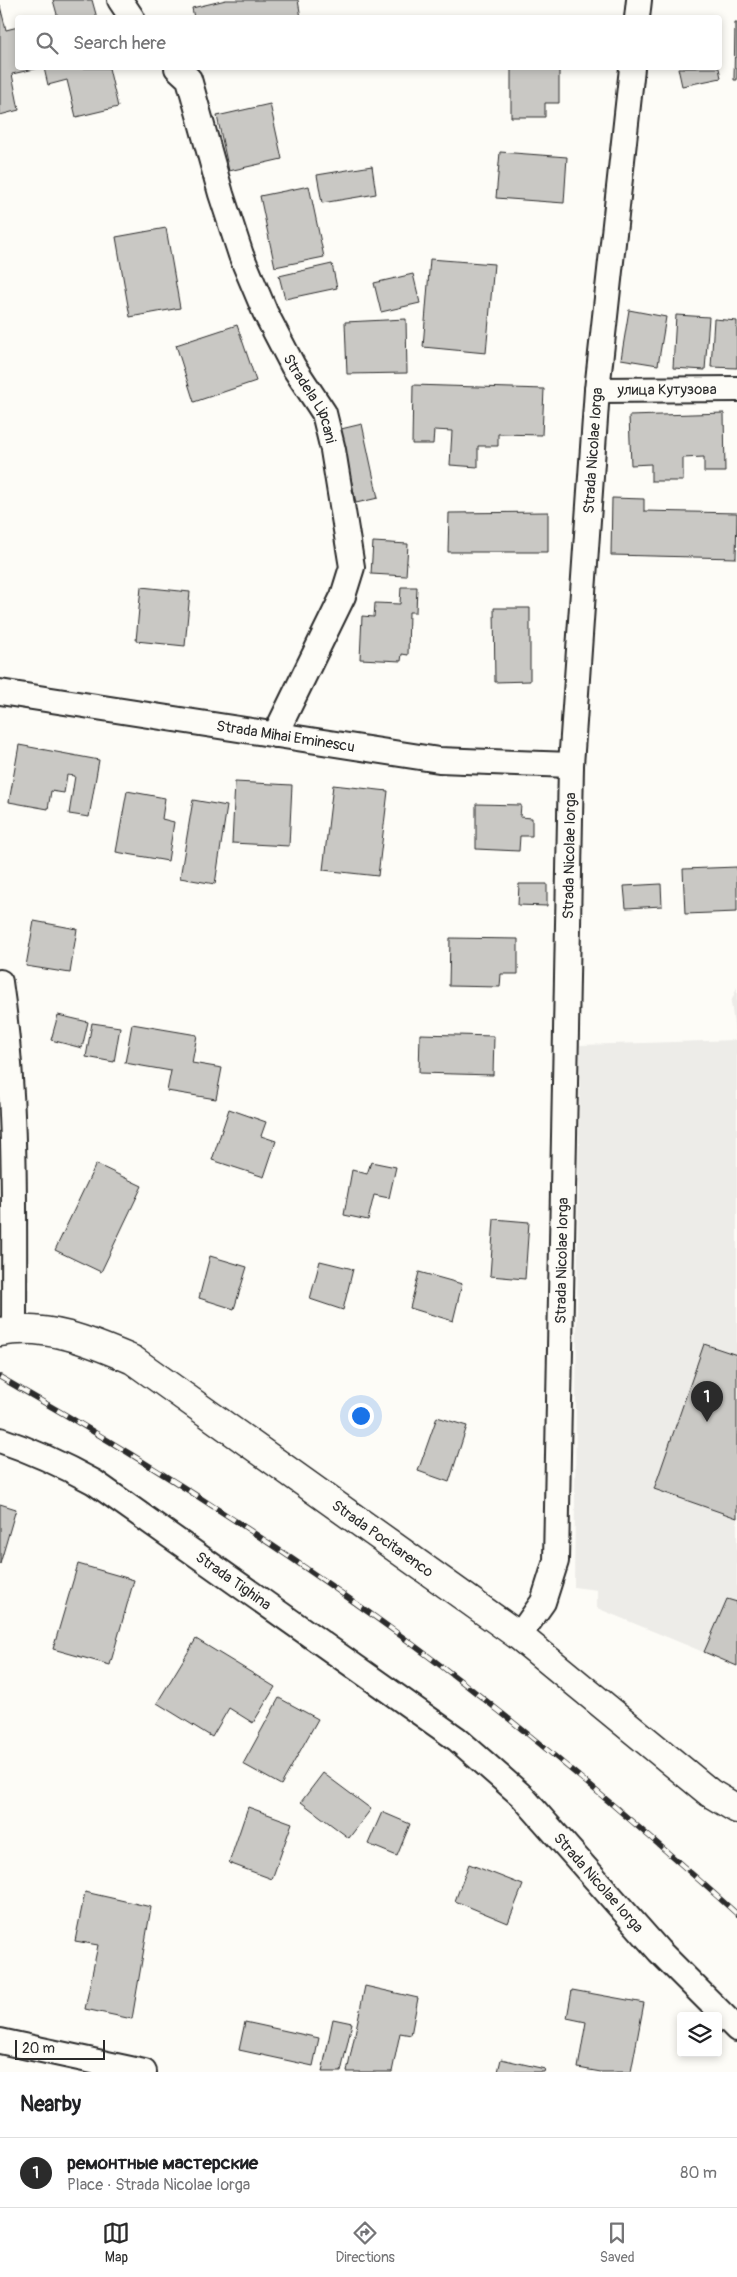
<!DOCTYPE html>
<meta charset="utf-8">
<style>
body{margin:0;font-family:Pangolin,sans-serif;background:#f6f6f6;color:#202124}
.controls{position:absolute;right:15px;bottom:15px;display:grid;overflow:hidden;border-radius:5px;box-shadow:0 2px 8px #0003}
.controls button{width:45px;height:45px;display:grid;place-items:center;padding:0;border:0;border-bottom:1px solid #e0e0e0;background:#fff;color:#202124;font:25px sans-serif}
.scale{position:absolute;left:15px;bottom:12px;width:90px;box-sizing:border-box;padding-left:5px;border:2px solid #2b2b2b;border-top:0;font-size:14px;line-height:18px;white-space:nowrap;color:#2b2b2b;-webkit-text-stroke:4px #fdfcf7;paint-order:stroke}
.you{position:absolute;left:360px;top:1415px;width:18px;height:18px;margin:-12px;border:4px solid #fff;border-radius:50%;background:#1a73e8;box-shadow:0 0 0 8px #1a73e833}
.badge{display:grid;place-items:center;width:32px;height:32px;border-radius:50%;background:#2b2b2b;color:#fff;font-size:16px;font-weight:700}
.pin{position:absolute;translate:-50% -41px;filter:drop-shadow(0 1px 2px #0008)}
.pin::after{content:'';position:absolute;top:26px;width:18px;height:15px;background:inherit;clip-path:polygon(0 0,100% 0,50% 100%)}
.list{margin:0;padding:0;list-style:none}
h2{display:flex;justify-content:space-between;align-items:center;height:65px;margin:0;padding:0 20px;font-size:21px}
h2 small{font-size:16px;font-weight:400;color:#757577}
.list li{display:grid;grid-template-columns:32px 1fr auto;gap:15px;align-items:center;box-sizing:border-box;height:70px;padding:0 20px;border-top:1px solid #e0e0e0}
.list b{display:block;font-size:19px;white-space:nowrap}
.list p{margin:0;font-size:16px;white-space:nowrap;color:#757577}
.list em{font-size:16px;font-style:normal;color:#757577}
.icon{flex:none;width:28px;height:28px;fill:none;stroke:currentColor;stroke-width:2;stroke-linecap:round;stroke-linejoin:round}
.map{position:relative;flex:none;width:737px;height:2072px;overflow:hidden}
.search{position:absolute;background:#fff;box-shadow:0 2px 8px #0003;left:15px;right:15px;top:15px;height:55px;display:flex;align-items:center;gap:12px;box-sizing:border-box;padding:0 18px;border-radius:5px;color:#757577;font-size:19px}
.sheet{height:135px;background:#fff}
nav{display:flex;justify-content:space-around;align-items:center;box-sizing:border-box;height:70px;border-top:1px solid #e0e0e0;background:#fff;font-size:14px;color:#757577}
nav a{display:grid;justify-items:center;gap:2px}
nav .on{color:#2b2b2b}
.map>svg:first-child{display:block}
.built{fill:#edece8}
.building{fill:#c9c8c4;stroke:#2b2b2b}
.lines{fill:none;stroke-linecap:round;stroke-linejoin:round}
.street-casing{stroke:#2b2b2b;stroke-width:28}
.secondary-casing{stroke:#2b2b2b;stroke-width:31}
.street{stroke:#fdfcf7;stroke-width:24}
.secondary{stroke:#fdfcf7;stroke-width:28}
.rail-casing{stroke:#2b2b2b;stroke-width:5.5}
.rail{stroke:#fdfcf7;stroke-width:4;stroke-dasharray:11;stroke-linecap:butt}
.labels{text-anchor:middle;stroke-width:4;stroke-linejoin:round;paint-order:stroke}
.street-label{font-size:15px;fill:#2b2b2b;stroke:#fdfcf7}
</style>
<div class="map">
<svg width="737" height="2072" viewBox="0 0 737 2072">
<rect width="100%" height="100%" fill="#fdfcf7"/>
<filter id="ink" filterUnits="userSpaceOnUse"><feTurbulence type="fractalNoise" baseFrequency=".02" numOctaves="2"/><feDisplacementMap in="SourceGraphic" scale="10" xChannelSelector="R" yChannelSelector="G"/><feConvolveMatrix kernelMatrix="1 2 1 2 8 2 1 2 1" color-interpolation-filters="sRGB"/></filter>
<g filter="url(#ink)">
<path class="built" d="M 737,987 L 737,1666 L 597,1608 L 597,1590 L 574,1587 L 580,1045 L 736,1040 L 731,1002 Z"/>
<path class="building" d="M 53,0 L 92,0 L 97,18 L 58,18 Z
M 226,0 L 298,0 L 301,18 L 194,18 L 192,8 Z
M 0,6 L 6,30 L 18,27 L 18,68 L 39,68 L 12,74 L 19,110 L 0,115 Z
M 735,23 L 737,23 L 737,80 L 734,80 Z
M 44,68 L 109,68 L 118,107 L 76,117 L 67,80 L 48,85 Z
M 511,68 L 559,68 L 559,103 L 545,103 L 545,117 L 511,117 Z
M 678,68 L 719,68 L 721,78 L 682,86 Z
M 270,104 L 282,159 L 229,171 L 217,116 Z
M 500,152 L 567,157 L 564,203 L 496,198 Z
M 372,166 L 376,194 L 322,203 L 317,175 Z
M 309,186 L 324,257 L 275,267 L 260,196 Z
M 166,228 L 180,308 L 130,317 L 116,237 Z
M 430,259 L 494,264 L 486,353 L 423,347 Z
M 332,264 L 337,288 L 285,299 L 279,276 Z
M 413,274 L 420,303 L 381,312 L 374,283 Z
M 629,310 L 666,317 L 658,365 L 621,359 Z
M 676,315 L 709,317 L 705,370 L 673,368 Z
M 406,319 L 407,373 L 347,374 L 345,322 Z
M 714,319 L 737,321 L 737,368 L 711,367 Z
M 237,325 L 256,381 L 194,402 L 176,345 Z
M 413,385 L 544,389 L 542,435 L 498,434 L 498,446 L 478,446 L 478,467 L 450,465 L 452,431 L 434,430 L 433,444 L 412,444 Z
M 724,413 L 725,472 L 704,472 L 704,457 L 683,458 L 683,481 L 651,481 L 651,464 L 631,465 L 629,416 Z
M 362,424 L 378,498 L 356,503 L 341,429 Z
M 612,498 L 644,499 L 644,511 L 737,513 L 736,558 L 611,555 Z
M 548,512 L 548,552 L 448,552 L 449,513 Z
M 373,542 L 408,544 L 406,576 L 371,574 Z
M 141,587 L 190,592 L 185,646 L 136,641 Z
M 401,587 L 417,587 L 416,612 L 409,612 L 408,655 L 402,654 L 401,661 L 360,659 L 362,616 L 374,617 L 375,603 L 400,604 Z
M 494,608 L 530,608 L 530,681 L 495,682 Z
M 19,745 L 99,760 L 89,817 L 69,814 L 75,776 L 67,775 L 64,793 L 51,791 L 48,809 L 9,802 Z
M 235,782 L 292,785 L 289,846 L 232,843 Z
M 333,785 L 388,791 L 378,876 L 323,870 Z
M 127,791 L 165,798 L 162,819 L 174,822 L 168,861 L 116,852 Z
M 193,800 L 227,806 L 215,884 L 180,878 Z
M 476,804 L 521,805 L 520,817 L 532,818 L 532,836 L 520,836 L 519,851 L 476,849 Z
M 737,867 L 737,912 L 685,914 L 683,869 Z
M 519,884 L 547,884 L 547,906 L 518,905 Z
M 661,884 L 662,906 L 626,908 L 624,886 Z
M 34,921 L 77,929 L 70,973 L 26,966 Z
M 450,938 L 518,939 L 518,974 L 501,974 L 500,987 L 449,986 Z
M 58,1015 L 88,1022 L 82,1048 L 51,1040 Z
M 92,1023 L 120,1027 L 114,1062 L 86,1057 Z
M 132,1024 L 197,1035 L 192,1063 L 222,1068 L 216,1099 L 167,1091 L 171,1071 L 125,1063 Z
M 420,1034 L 494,1036 L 493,1075 L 419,1073 Z
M 229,1109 L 266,1122 L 261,1136 L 276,1141 L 264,1177 L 212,1160 Z
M 371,1162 L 396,1167 L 389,1198 L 374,1195 L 368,1220 L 344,1215 L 352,1170 L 367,1174 Z
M 96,1164 L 142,1186 L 101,1272 L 55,1250 Z
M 494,1219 L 529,1222 L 525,1279 L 490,1276 Z
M 210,1256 L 247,1267 L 234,1309 L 199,1298 Z
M 320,1261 L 353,1269 L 343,1310 L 310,1299 Z
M 419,1272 L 462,1284 L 453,1321 L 410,1308 Z
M 704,1344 L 737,1355 L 737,1518 L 654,1489 Z
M 437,1417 L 467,1426 L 449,1482 L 418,1471 Z
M 0,1504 L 16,1509 L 0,1564 Z
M 78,1564 L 134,1580 L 110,1665 L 53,1649 Z
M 727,1599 L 737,1602 L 737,1666 L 704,1652 Z
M 196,1639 L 275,1687 L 253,1723 L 229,1708 L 212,1737 L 157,1703 Z
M 279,1698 L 318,1719 L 281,1785 L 243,1764 Z
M 323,1773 L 371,1809 L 349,1838 L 301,1802 Z
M 248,1807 L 292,1823 L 272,1879 L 229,1863 Z
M 382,1812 L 410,1824 L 397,1856 L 368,1844 Z
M 469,1864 L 523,1885 L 508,1923 L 455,1901 Z
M 85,1892 L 151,1907 L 132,2019 L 85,2009 L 98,1945 L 75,1941 Z
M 365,1986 L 418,1998 L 411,2035 L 400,2033 L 392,2072 L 347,2072 Z
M 572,1990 L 644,2003 L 631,2072 L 601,2072 L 578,2068 L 586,2022 L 567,2018 Z
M 333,2019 L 352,2023 L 341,2072 L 322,2072 Z
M 245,2022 L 319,2038 L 313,2066 L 239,2050 Z
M 501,2059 L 545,2069 L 544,2072 L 498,2072 Z"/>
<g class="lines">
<g class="street-casing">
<g id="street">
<path d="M 120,0 L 132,18"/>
<path d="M 637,18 L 639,0"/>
<path id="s1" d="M 177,68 L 189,79 L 221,194 L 241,255 L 265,312 L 293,366 L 324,413 L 333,450 L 352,567 L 343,596 L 275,735"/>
<path id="s2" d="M 597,390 L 737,389"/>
<path id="s3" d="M 0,692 L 439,760 L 571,765"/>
<path d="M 0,982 C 17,1096 14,1214 14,1329"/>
<path id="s4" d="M 0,1440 C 33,1451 63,1465 94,1482 L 457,1739 L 522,1796 L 659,1951 L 737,2029"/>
<path id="s5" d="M 519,1636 L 543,1602 L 556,1561 L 571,765 L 597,390 L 632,68"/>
<path d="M 0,2041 L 144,2072"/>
</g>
</g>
<g class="secondary-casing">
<g id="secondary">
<path id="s6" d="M 0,1332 C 47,1323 91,1342 133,1360 L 519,1636 L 710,1793 L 737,1809"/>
</g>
</g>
<use href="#street" class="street"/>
<use href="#secondary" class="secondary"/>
<g class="rail-casing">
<path id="rail" d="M 0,1377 C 141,1457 278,1545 408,1641 C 523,1726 631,1819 737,1914"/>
</g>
<use href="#rail" class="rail"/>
</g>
</g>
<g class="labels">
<g class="street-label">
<text dy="5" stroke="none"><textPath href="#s2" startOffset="70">улица Кутузова</textPath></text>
<text dy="5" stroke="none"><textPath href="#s1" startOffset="360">Stradela Lipcani</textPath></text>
<text dy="5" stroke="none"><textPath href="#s5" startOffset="1196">Strada Nicolae Iorga</textPath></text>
<text dy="5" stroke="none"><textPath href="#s3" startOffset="289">Strada Mihai Eminescu</textPath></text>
<text dy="5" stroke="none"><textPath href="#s5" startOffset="790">Strada Nicolae Iorga</textPath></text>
<text dy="5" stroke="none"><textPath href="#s5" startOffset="385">Strada Nicolae Iorga</textPath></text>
<text dy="5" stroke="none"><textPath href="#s6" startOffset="445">Strada Pocitarenco</textPath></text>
<text dy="5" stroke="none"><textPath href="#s4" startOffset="274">Strada Tighina</textPath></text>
<text dy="5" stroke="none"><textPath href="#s4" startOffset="750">Strada Nicolae Iorga</textPath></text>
</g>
</g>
</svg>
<div class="controls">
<button><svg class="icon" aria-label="layers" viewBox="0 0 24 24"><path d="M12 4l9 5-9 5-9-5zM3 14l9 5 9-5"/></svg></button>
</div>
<div class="scale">20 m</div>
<div class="you"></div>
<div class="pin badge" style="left:707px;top:1422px">1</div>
<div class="search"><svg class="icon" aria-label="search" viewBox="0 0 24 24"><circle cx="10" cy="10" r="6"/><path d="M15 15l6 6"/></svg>Search here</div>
</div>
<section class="sheet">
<h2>Nearby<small></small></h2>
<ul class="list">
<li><span class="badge">1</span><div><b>ремонтные мастерские</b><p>Place · Strada Nicolae Iorga</p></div><em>80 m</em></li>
</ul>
</section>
<nav>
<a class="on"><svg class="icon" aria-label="map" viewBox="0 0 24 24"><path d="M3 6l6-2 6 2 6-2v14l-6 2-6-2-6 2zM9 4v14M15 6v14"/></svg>Map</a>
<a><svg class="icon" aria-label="directions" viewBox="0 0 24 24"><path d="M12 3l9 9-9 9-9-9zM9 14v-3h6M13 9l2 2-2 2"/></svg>Directions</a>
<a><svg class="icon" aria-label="saved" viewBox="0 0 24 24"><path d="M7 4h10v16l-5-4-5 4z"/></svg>Saved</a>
</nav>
